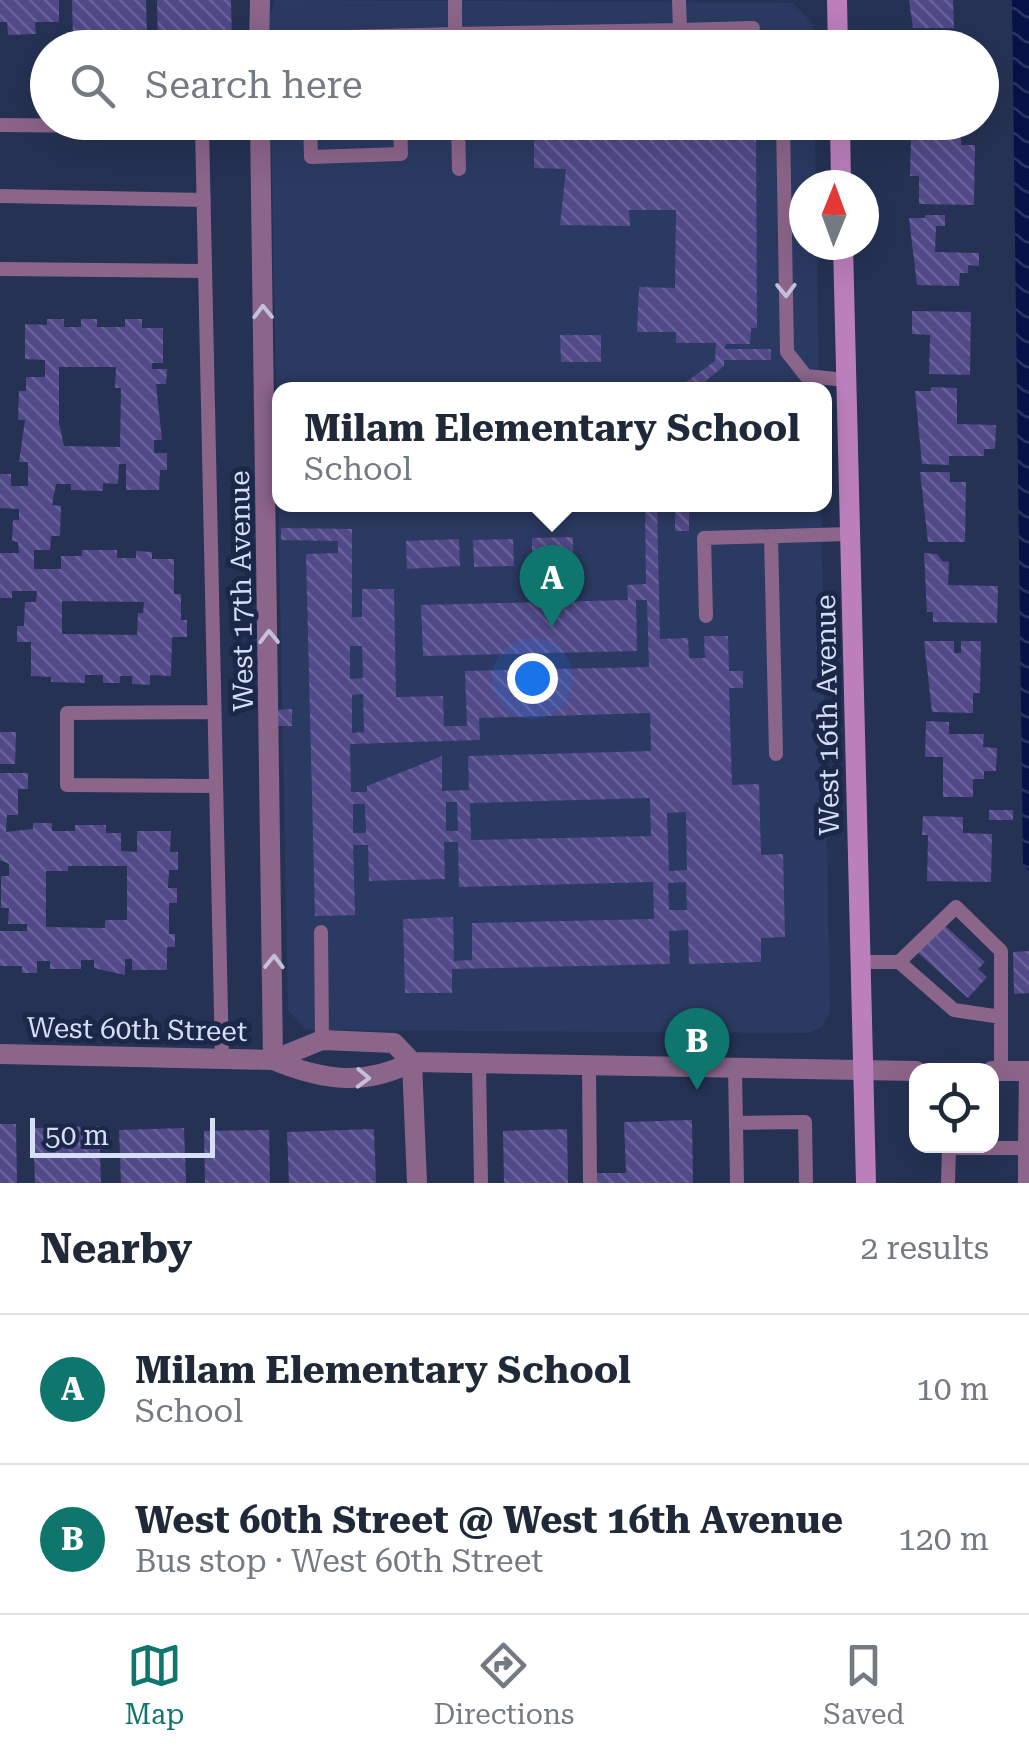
<!DOCTYPE html>
<meta charset="utf-8">
<style>
body{margin:0;font-family:"Roboto Serif",serif;background:#f2f2f3;color:#1f2937}
.controls{position:absolute;right:30px;bottom:30px;display:grid;overflow:hidden;border-radius:20px;box-shadow:0 10px 40px #0002}
.controls button{width:90px;height:90px;display:grid;place-items:center;padding:0;border:0;border-bottom:2px solid #e0e1e3;background:#fff;color:#1f2937;font:50px sans-serif}
.compass{position:absolute;left:789px;top:170px;width:90px;height:90px;border-radius:50%;background:#fff;box-shadow:0 10px 40px #0002;rotate:1deg}
.scale{position:absolute;left:30px;bottom:25px;width:185px;box-sizing:border-box;padding-left:10px;border:5px solid #d6dff5;border-top:0;font-size:28px;line-height:35px;white-space:nowrap;color:#d6dff5;-webkit-text-stroke:8px #1b2849;paint-order:stroke}
.you{position:absolute;left:532px;top:678px;width:35px;height:35px;margin:-25px;border:8px solid #fff;border-radius:50%;background:#1a73e8;box-shadow:0 0 0 15px #1a73e833}
.badge{display:grid;place-items:center;width:65px;height:65px;border-radius:50%;background:#0f766e;color:#fff;font-size:32px;font-weight:700}
.pin{position:absolute;translate:-50% -82px;filter:drop-shadow(0 2px 5px #0008)}
.pin::after{content:'';position:absolute;top:52px;width:35px;height:30px;background:inherit;clip-path:polygon(0 0,100% 0,50% 100%)}
.popup{position:absolute;left:272px;top:382px;width:560px;height:130px;box-sizing:border-box;display:grid;place-content:center;border-radius:20px;background:#fff;filter:drop-shadow(0 2px 8px #0005);font-size:32px;white-space:nowrap;color:#747a83}
.popup b{font-size:38px;color:#1f2937}
.popup::after{content:'';position:absolute;left:50%;top:100%;margin-left:-20px;border:20px solid transparent;border-top-color:#fff}
.list{margin:0;padding:0;list-style:none}
h2{display:flex;justify-content:space-between;align-items:center;height:130px;margin:0;padding:0 40px;font-size:42px}
h2 small{font-size:32px;font-weight:400;color:#747a83}
.list li{display:grid;grid-template-columns:65px 1fr auto;gap:30px;align-items:center;box-sizing:border-box;height:150px;padding:0 40px;border-top:2px solid #e0e1e3}
.list b{display:block;font-size:38px;white-space:nowrap}
.list p{margin:0;font-size:32px;white-space:nowrap;color:#747a83}
.list em{font-size:32px;font-style:normal;color:#747a83}
.icon{flex:none;width:55px;height:55px;fill:none;stroke:currentColor;stroke-width:2;stroke-linecap:round;stroke-linejoin:round}
.map{position:relative;flex:none;width:1029px;height:1183px;overflow:hidden}
.search{position:absolute;background:#fff;box-shadow:0 10px 40px #0002;left:30px;right:30px;top:30px;height:110px;display:flex;align-items:center;gap:25px;box-sizing:border-box;padding:0 35px;border-radius:55px;color:#747a83;font-size:38px}
.sheet{height:430px;background:#fff}
nav{display:flex;justify-content:space-around;align-items:center;box-sizing:border-box;height:140px;border-top:2px solid #e0e1e3;background:#fff;font-size:28px;color:#747a83}
nav a{display:grid;justify-items:center;gap:5px}
nav .on{color:#0f766e}
.map>svg:first-child{display:block}
.built{fill:#2b3a62}
.water{fill:url(#water-waves)}
.building{fill:url(#building-back-hatch);fill-rule:evenodd}
.lines{fill:none;stroke-linecap:round;stroke-linejoin:round}
.service{stroke:#8b658a;stroke-width:14}
.minor{stroke:#8b658a;stroke-width:20}
.tertiary{stroke:#8b658a;stroke-width:20}
.secondary{stroke:#bb7fbb;stroke-width:20}
.oneway{stroke:#c3c0da}
.labels{text-anchor:middle;stroke-width:10;stroke-linejoin:round;paint-order:stroke}
.street-label{font-size:28px;fill:#d6dff5;stroke:#1b2849}
</style>
<div class="map">
<svg width="1029" height="1183" viewBox="0 0 1029 1183">
<defs>
<pattern id="water-waves" width="16" height="10" patternUnits="userSpaceOnUse" patternTransform="scale(2.5)"><rect width="16" height="10" fill="#071248"/><path d="M0 5q4-4 8 0t8 0" fill="none" stroke="#2a3463"/></pattern>
<pattern id="building-back-hatch" width="6" height="6" patternUnits="userSpaceOnUse" patternTransform="scale(2.5)"><rect width="6" height="6" fill="#514988"/><path d="M-1 5l2 2M0 0l6 6M5-1l2 2" fill="none" stroke="#696399"/></pattern>
</defs>
<rect width="100%" height="100%" fill="#253254"/>
<path class="built" d="M 275,0 L 793,3 L 813,24 L 813,47 L 269,47 L 269,18 Z
M 271,123 L 815,123 L 816,185 L 804,185 L 804,245 L 817,245 L 819,389 L 280,390 L 280,504 L 821,505 L 830,1012 L 822,1027 L 808,1033 L 306,1030 L 288,1010 Z"/>
<path class="water" d="M 1012,0 L 1029,0 L 1029,871 L 1023,865 Z"/>
<path class="building" d="M 0,0 L 59,0 L 59,22 L 35,22 L 36,34 L 8,35 L 7,22 L 0,22 Z
M 72,0 L 146,0 L 147,38 L 73,41 Z
M 157,0 L 231,0 L 232,48 L 158,48 Z
M 909,0 L 953,0 L 954,28 L 913,28 Z
M 534,122 L 748,122 L 748,134 L 756,134 L 757,328 L 751,328 L 750,344 L 726,344 L 724,349 L 771,349 L 771,360 L 724,360 L 724,366 L 695,390 L 675,390 L 715,361 L 716,343 L 676,343 L 676,332 L 637,332 L 639,287 L 675,288 L 676,210 L 629,210 L 630,226 L 560,225 L 566,169 L 534,168 Z
M 911,134 L 961,135 L 961,145 L 975,145 L 974,205 L 919,204 L 919,176 L 910,176 Z
M 925,215 L 945,215 L 945,226 L 936,226 L 935,252 L 979,253 L 979,266 L 968,265 L 968,273 L 960,273 L 959,286 L 917,285 L 909,218 L 925,218 Z
M 912,311 L 971,312 L 970,375 L 929,374 L 930,335 L 912,334 Z
M 47,319 L 64,319 L 64,327 L 81,327 L 81,319 L 97,319 L 97,327 L 125,327 L 125,319 L 142,319 L 142,328 L 163,328 L 163,363 L 152,363 L 152,369 L 167,369 L 166,384 L 156,384 L 162,440 L 154,440 L 154,453 L 167,453 L 167,470 L 160,470 L 159,490 L 126,490 L 126,464 L 119,464 L 118,484 L 103,483 L 103,491 L 71,490 L 71,484 L 56,484 L 52,505 L 61,506 L 60,536 L 51,536 L 50,550 L 34,550 L 34,569 L 61,569 L 61,556 L 82,556 L 82,550 L 117,550 L 117,558 L 136,558 L 136,551 L 152,552 L 152,559 L 174,559 L 174,594 L 181,594 L 181,620 L 187,620 L 187,637 L 172,637 L 171,676 L 150,675 L 150,685 L 132,684 L 132,676 L 120,676 L 120,683 L 103,683 L 103,675 L 85,675 L 85,683 L 51,682 L 51,677 L 31,676 L 31,642 L 17,642 L 17,626 L 24,626 L 25,602 L 36,602 L 37,591 L 12,591 L 12,598 L 0,598 L 0,553 L 19,553 L 18,542 L 12,541 L 13,520 L 19,520 L 19,509 L 0,508 L 0,474 L 11,474 L 11,486 L 28,486 L 28,462 L 19,462 L 25,420 L 18,420 L 19,391 L 26,391 L 26,377 L 45,377 L 45,360 L 25,359 L 25,324 L 47,325 ZM 59,367 L 116,367 L 115,388 L 121,388 L 120,447 L 64,446 L 59,423 ZM 62,601 L 144,602 L 143,613 L 138,613 L 137,635 L 62,634 Z
M 560,335 L 601,335 L 601,362 L 561,362 Z
M 446,383 L 489,383 L 489,390 L 446,390 Z
M 931,387 L 957,388 L 957,424 L 996,425 L 995,449 L 984,449 L 984,456 L 949,456 L 949,465 L 922,464 L 915,391 L 931,391 Z
M 920,472 L 950,472 L 950,482 L 966,482 L 965,542 L 928,542 Z
M 645,504 L 657,504 L 660,639 L 688,638 L 689,658 L 705,658 L 704,636 L 728,636 L 729,671 L 743,671 L 743,688 L 729,688 L 732,785 L 759,784 L 761,855 L 783,854 L 785,937 L 761,938 L 761,962 L 689,964 L 688,930 L 669,931 L 670,964 L 452,969 L 452,993 L 405,993 L 403,919 L 453,917 L 454,961 L 472,960 L 472,923 L 654,919 L 653,882 L 459,887 L 458,842 L 444,842 L 445,879 L 369,881 L 368,845 L 353,845 L 355,915 L 315,916 L 306,554 L 338,553 L 338,541 L 281,540 L 281,528 L 352,529 L 352,617 L 362,617 L 362,589 L 394,589 L 396,697 L 443,696 L 444,726 L 467,726 L 465,671 L 649,667 L 647,600 L 636,600 L 637,651 L 423,656 L 421,605 L 628,600 L 627,585 L 646,584 ZM 350,646 L 362,646 L 363,678 L 350,679 ZM 363,694 L 364,732 L 352,733 L 352,695 ZM 650,713 L 651,751 L 468,756 L 469,790 L 442,791 L 442,756 L 367,786 L 367,792 L 351,792 L 350,744 L 480,740 L 479,718 ZM 650,798 L 651,836 L 471,840 L 470,803 ZM 446,802 L 457,802 L 458,831 L 446,831 ZM 353,804 L 365,804 L 366,833 L 353,833 ZM 686,812 L 687,870 L 669,871 L 667,813 ZM 686,882 L 687,910 L 669,910 L 668,883 Z
M 675,507 L 689,507 L 689,531 L 675,531 Z
M 573,537 L 573,564 L 532,565 L 532,538 Z
M 459,539 L 460,566 L 407,569 L 406,541 Z
M 513,539 L 514,566 L 474,567 L 473,540 Z
M 924,553 L 937,554 L 942,561 L 949,562 L 948,585 L 998,586 L 997,623 L 933,622 L 933,612 L 927,612 Z
M 924,641 L 954,641 L 954,653 L 961,653 L 961,641 L 981,641 L 980,693 L 973,693 L 973,713 L 932,712 Z
M 292,709 L 292,726 L 275,726 L 275,710 Z
M 926,721 L 949,722 L 949,734 L 984,734 L 983,747 L 997,748 L 996,771 L 984,771 L 984,779 L 973,779 L 973,797 L 943,797 L 943,757 L 925,757 Z
M 0,732 L 16,732 L 15,764 L 0,764 Z
M 0,773 L 28,773 L 28,789 L 18,789 L 18,815 L 7,815 L 6,832 L 33,829 L 33,823 L 52,823 L 52,831 L 75,831 L 75,825 L 106,825 L 106,833 L 121,833 L 121,851 L 137,852 L 137,831 L 171,831 L 170,852 L 178,852 L 178,870 L 169,870 L 168,888 L 177,888 L 177,903 L 169,903 L 169,934 L 175,934 L 175,947 L 167,947 L 167,970 L 132,970 L 132,959 L 125,959 L 125,975 L 94,968 L 94,960 L 81,960 L 81,969 L 50,969 L 50,961 L 37,961 L 37,973 L 22,973 L 22,966 L 0,966 L 0,931 L 27,931 L 27,924 L 8,924 L 9,908 L 1,908 L 1,876 L 9,876 L 9,864 L 0,860 ZM 68,866 L 127,866 L 127,920 L 105,920 L 105,928 L 46,927 L 46,871 L 68,871 Z
M 989,810 L 1013,810 L 1013,820 L 989,820 Z
M 923,816 L 963,817 L 963,833 L 992,834 L 991,882 L 927,881 L 928,835 L 922,835 Z
M 942,923 L 985,962 L 978,969 L 987,977 L 968,998 L 916,951 Z
M 1029,951 L 1029,993 L 1014,994 L 1013,952 Z
M 692,1120 L 693,1183 L 592,1183 L 592,1173 L 626,1173 L 624,1122 Z
M 0,1124 L 16,1124 L 17,1183 L 0,1183 Z
M 99,1126 L 101,1183 L 35,1183 L 33,1128 Z
M 184,1128 L 186,1183 L 121,1183 L 119,1130 Z
M 374,1129 L 376,1183 L 289,1183 L 287,1132 Z
M 567,1129 L 568,1183 L 504,1183 L 503,1131 Z
M 269,1130 L 270,1183 L 205,1183 L 204,1131 Z"/>
<g class="lines">
<path class="service" d="M 455,0 L 455,34 L 680,30
M 679,0 L 680,30 L 753,28
M 308,48 L 308,38 L 455,34 L 456,48
M 310,122 L 311,157 L 401,154 L 400,122
M 458,122 L 459,169
M 783,122 L 787,352 L 806,376 L 846,380
M 0,125 L 202,127 L 222,1059
M 0,196 L 204,200
M 0,269 L 205,271
M 771,536 L 776,754
M 706,616 L 704,538 L 850,534
M 214,712 L 67,713 L 67,785 L 216,786
M 321,932 L 322,1040
M 861,962 L 899,962 L 956,907 L 1001,951 L 1001,1071
M 899,962 L 954,1010 L 1001,1017
M 479,1064 L 481,1183
M 589,1066 L 590,1183
M 735,1068 L 737,1183
M 736,1123 L 805,1122 L 806,1183
M 948,1183 L 949,1148 L 1025,1148 L 1026,1071
M 1025,1183 L 1025,1148"/>
<path class="minor" d="M 259,48 L 260,0
M 260,122 L 273,1060
M 412,1062 L 417,1183"/>
<path class="tertiary" d="M 0,1054 L 273,1060 C 322,1080 363,1087 412,1062 L 916,1071
M 273,1060 L 322,1040 L 394,1043 L 412,1062
M 992,1071 L 1029,1071"/>
<path class="secondary" d="M 837,0 L 838,48
M 840,122 L 841,185
M 843,245 L 866,1183"/>
</g>
<defs><path id="oneway-chevron" d="M-2-3.5L2.5 0L-2 3.5" fill="none" stroke-width="1.6" stroke-linecap="round" stroke-linejoin="round" transform="scale(2.5)"/></defs>
<g class="oneway">
<use href="#oneway-chevron" transform="translate(786 290) rotate(89)"/>
<use href="#oneway-chevron" transform="translate(263 312) rotate(-91)"/>
<use href="#oneway-chevron" transform="translate(269 637) rotate(-91)"/>
<use href="#oneway-chevron" transform="translate(274 962) rotate(-89)"/>
<use href="#oneway-chevron" transform="translate(363 1078) rotate(2)"/>
</g>
<g class="labels">
<g class="street-label">
<text transform="translate(241 591) rotate(-91)" y="10">West 17th Avenue</text>
<text transform="translate(827 715) rotate(-91)" y="10">West 16th Avenue</text>
<text transform="translate(137 1029) rotate(1)" y="10">West 60th Street</text>
</g>
</g>
</svg>
<div class="controls">
<button><svg class="icon" aria-label="locate" viewBox="0 0 24 24"><circle cx="12" cy="12" r="6"/><path d="M12 2v4M12 18v4M2 12h4M18 12h4"/></svg></button>
</div>
<svg class="compass" viewBox="-18 -18 36 36"><path d="M0-13l5 13h-10z" fill="#e53935"/><path d="M0 13l5-13h-10z" fill="#747a83"/></svg>
<div class="scale">50 m</div>
<div class="you"></div>
<div class="pin badge" style="left:552px;top:627px">A</div>
<div class="popup"><b>Milam Elementary School</b>School</div>
<div class="pin badge" style="left:697px;top:1090px">B</div>
<div class="search"><svg class="icon" aria-label="search" viewBox="0 0 24 24"><circle cx="10" cy="10" r="6"/><path d="M15 15l6 6"/></svg>Search here</div>
</div>
<section class="sheet">
<h2>Nearby<small>2 results</small></h2>
<ul class="list">
<li><span class="badge">A</span><div><b>Milam Elementary School</b><p>School</p></div><em>10 m</em></li>
<li><span class="badge">B</span><div><b>West 60th Street @ West 16th Avenue</b><p>Bus stop · West 60th Street</p></div><em>120 m</em></li>
</ul>
</section>
<nav>
<a class="on"><svg class="icon" aria-label="map" viewBox="0 0 24 24"><path d="M3 6l6-2 6 2 6-2v14l-6 2-6-2-6 2zM9 4v14M15 6v14"/></svg>Map</a>
<a><svg class="icon" aria-label="directions" viewBox="0 0 24 24"><path d="M12 3l9 9-9 9-9-9zM9 14v-3h6M13 9l2 2-2 2"/></svg>Directions</a>
<a><svg class="icon" aria-label="saved" viewBox="0 0 24 24"><path d="M7 4h10v16l-5-4-5 4z"/></svg>Saved</a>
</nav>
